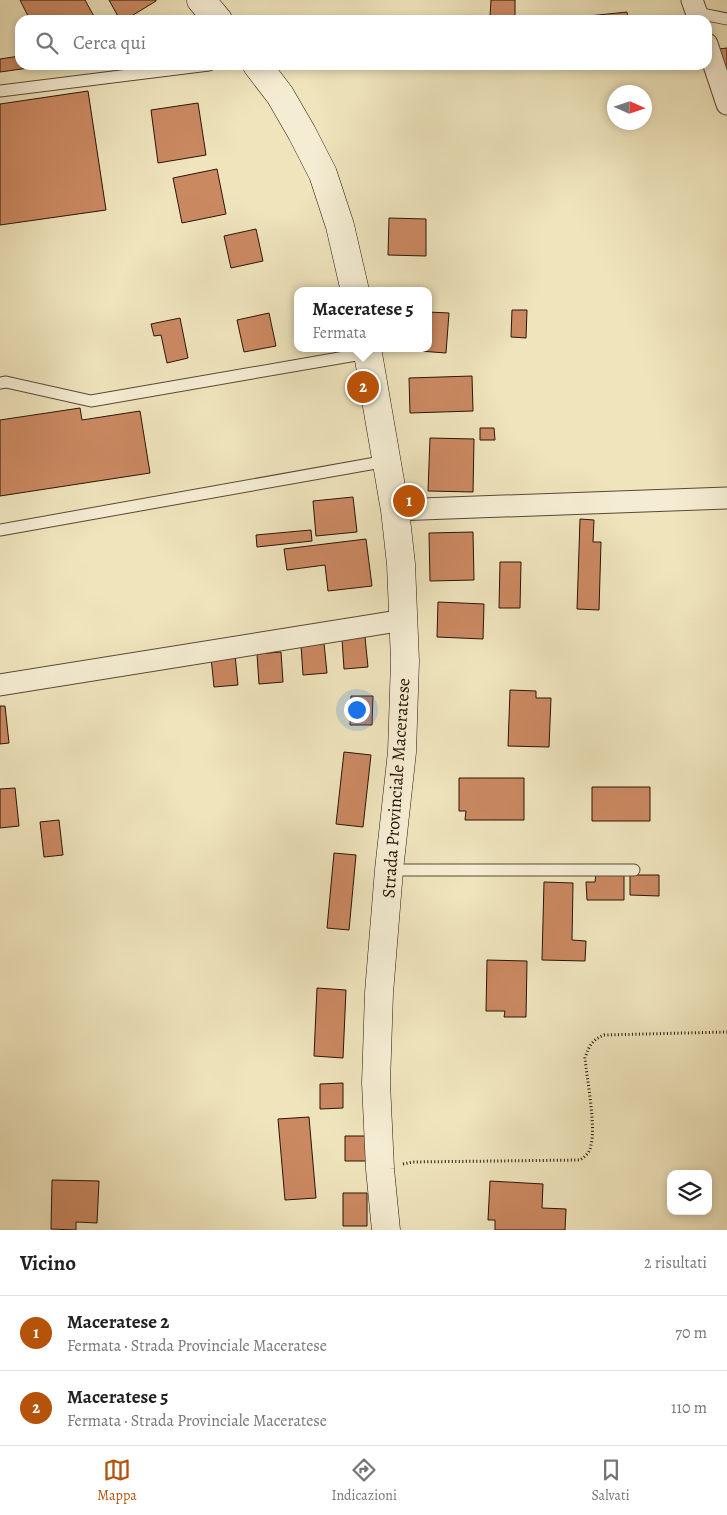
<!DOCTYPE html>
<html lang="it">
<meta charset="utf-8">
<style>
body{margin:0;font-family:Alegreya,serif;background:#f2f2f2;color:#222}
.controls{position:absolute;right:15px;bottom:15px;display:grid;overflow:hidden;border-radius:10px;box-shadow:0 2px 8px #0003}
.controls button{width:45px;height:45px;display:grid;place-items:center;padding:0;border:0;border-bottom:1px solid #e0e0e0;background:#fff;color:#222;font:25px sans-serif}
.compass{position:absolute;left:607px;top:85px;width:45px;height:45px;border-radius:50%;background:#fff;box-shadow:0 2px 8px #0003;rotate:93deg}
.you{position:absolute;left:356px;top:709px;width:18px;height:18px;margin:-12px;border:4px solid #fff;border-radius:50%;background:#1a73e8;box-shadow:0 0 0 8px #1a73e833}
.badge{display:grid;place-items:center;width:32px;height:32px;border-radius:50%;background:#b45309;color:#fff;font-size:16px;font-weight:700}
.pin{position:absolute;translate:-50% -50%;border:2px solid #fff;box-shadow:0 1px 5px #0006}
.popup{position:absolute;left:294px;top:287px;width:138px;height:65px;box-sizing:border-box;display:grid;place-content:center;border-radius:10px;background:#fff;filter:drop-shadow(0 1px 4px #0005);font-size:16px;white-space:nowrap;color:#767676}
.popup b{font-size:19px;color:#222}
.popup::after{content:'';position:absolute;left:50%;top:100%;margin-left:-10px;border:10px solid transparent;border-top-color:#fff}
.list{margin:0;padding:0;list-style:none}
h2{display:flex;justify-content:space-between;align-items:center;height:65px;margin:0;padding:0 20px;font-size:21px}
h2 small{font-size:16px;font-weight:400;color:#767676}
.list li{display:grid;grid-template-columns:32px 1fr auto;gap:15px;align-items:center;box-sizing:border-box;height:75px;padding:0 20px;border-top:1px solid #e0e0e0}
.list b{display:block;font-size:19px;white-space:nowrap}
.list p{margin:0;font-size:16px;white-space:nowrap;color:#767676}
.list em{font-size:16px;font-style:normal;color:#767676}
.icon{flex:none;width:28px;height:28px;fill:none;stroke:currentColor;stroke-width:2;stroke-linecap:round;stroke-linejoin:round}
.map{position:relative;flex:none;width:727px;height:1230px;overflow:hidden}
.search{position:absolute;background:#fff;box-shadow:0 2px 8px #0003;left:15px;right:15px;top:15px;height:55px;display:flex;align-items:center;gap:12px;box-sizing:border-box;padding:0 18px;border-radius:15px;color:#767676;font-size:19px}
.sheet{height:215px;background:#fff}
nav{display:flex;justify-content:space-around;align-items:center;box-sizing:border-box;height:70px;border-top:1px solid #e0e0e0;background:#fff;font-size:14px;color:#767676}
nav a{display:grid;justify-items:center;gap:2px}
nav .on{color:#b45309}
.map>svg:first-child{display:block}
.building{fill:#cb8962;stroke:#2a1407}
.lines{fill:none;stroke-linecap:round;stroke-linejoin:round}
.lane-casing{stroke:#5b4834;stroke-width:13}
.street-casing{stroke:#5b4834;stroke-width:23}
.secondary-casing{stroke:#2a1407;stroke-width:29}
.path{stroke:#2a1407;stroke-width:3;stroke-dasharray:1 2.5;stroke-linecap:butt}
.lane{stroke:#f5edd3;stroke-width:11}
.street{stroke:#f5edd3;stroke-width:21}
.secondary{stroke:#f5edd3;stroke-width:28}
.labels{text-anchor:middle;stroke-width:4;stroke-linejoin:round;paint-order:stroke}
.street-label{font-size:18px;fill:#2a1407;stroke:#f5edd3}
</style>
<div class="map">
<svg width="727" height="1230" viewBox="0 0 727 1230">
<rect width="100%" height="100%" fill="#efe4bc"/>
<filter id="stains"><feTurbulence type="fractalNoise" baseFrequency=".004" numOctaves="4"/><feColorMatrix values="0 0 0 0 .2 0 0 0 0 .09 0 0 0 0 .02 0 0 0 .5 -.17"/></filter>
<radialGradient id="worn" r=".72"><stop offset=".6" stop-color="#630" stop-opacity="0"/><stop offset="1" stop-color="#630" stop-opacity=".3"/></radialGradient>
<path class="building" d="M 20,0 L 85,0 L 96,20 L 30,20 Z
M 109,0 L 156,0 L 156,1 L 125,20 L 120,20 Z
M 491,0 L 515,0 L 515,17 L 490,16 Z
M 627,12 L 628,20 L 579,20 L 579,17 Z
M 727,48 L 727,84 L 719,49 Z
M 20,56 L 20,65 L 43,66 L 0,72 L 0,59 Z
M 88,91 L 106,210 L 0,225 L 0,104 Z
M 198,103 L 206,155 L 158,163 L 151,110 Z
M 217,169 L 226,214 L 182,223 L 173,178 Z
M 389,218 L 426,219 L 426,256 L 388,255 Z
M 256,229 L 263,261 L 231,268 L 224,236 Z
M 512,310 L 527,310 L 526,338 L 511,337 Z
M 428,312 L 449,313 L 446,353 L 406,350 L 406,348 L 428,348 Z
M 269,313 L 276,346 L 244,352 L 237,320 Z
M 180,318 L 188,358 L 167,363 L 161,335 L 154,336 L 151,324 Z
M 472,376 L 473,411 L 410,413 L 409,378 Z
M 80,408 L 82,420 L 140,411 L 150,473 L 0,496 L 0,420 Z
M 480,428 L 494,428 L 495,440 L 480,440 Z
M 430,438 L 474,439 L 473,492 L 428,491 Z
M 353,497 L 357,532 L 316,536 L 313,501 Z
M 580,519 L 594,520 L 593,542 L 601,542 L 599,610 L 577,609 Z
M 311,530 L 312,541 L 257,547 L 256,535 Z
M 473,532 L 474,580 L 430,581 L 429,533 Z
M 366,539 L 372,586 L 328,591 L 325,565 L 287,570 L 284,549 Z
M 500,562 L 521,562 L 520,608 L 499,608 Z
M 438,602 L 484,604 L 483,639 L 437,637 Z
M 365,637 L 368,667 L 344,669 L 342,639 Z
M 324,643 L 327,673 L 303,675 L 301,645 Z
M 281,652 L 283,682 L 259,684 L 257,654 Z
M 235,655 L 238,685 L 214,687 L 211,657 Z
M 510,690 L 536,691 L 536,698 L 551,698 L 549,747 L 508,746 Z
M 351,696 L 373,696 L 372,725 L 350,725 Z
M 0,706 L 5,706 L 9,743 L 0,744 Z
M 344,752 L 371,755 L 363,827 L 336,824 Z
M 459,778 L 524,778 L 524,820 L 465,820 L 466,811 L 459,811 Z
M 592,787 L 650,787 L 650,821 L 592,821 Z
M 15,788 L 19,826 L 0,828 L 0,789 Z
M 59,820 L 63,855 L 44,857 L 40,822 Z
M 334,853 L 356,855 L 349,930 L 327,928 Z
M 596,872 L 624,874 L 624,900 L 587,900 L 586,882 L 595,882 Z
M 630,875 L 659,875 L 659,896 L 630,895 Z
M 544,882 L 573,883 L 572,940 L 586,941 L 585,961 L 542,960 Z
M 487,960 L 527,961 L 526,1017 L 504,1017 L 505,1011 L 486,1011 Z
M 317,988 L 346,990 L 343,1058 L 314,1056 Z
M 343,1083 L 343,1108 L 320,1109 L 320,1084 Z
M 309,1117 L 316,1198 L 285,1200 L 278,1119 Z
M 345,1136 L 366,1136 L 366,1161 L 345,1161 Z
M 52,1180 L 99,1181 L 97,1223 L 76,1222 L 76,1230 L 51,1229 Z
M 490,1181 L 543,1184 L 542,1208 L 566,1209 L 565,1230 L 495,1230 L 495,1220 L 488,1220 Z
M 343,1193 L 367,1193 L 367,1226 L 343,1226 Z"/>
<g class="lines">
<g class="lane-casing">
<path id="lane" d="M 697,13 L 727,19
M 0,91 L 209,65
M 0,383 L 6,382 L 91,401 L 368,353
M 0,530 L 387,461
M 389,870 L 634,870"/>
</g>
<g class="street-casing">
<path id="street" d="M 692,0 L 699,20
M 707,44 L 727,104
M 395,510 L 727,498
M 0,685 L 404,620"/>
</g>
<g class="secondary-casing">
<path id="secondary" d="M 201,0 L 218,20
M 257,65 L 280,95 L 302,133 L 323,174 L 340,226 L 355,291
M 367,348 L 395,510 L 401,564 L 405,661 L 402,752 L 389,870 L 379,993 L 376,1083 L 380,1169 L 386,1230"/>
</g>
<path class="path" d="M 403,1164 L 413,1162 L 580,1160 C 586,1156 590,1152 591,1145 C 596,1126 587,1080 585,1058 C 589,1046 592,1040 604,1035 L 727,1032"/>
<use href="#lane" class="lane"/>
<use href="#street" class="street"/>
<use href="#secondary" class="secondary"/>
</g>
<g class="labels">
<g class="street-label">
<text transform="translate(396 788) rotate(-86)" y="6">Strada Provinciale Maceratese</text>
</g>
</g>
<rect width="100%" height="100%" filter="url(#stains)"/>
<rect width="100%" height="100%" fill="url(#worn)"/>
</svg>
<div class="controls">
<button><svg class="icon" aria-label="layers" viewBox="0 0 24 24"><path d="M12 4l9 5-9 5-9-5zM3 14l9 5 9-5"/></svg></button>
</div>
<svg class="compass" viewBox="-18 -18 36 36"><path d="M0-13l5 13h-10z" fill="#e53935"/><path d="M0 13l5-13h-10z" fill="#767676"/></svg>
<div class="you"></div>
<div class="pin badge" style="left:409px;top:501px">1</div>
<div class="pin badge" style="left:363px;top:387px">2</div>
<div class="popup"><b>Maceratese 5</b>Fermata</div>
<div class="search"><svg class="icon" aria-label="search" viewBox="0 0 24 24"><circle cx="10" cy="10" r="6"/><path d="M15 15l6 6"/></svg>Cerca qui</div>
</div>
<section class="sheet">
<h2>Vicino<small>2 risultati</small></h2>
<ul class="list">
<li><span class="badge">1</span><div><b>Maceratese 2</b><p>Fermata · Strada Provinciale Maceratese</p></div><em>70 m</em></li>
<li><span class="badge">2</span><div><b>Maceratese 5</b><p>Fermata · Strada Provinciale Maceratese</p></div><em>110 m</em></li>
</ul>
</section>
<nav>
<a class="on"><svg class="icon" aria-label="map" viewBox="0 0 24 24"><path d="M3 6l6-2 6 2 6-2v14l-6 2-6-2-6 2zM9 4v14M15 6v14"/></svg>Mappa</a>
<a><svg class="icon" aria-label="directions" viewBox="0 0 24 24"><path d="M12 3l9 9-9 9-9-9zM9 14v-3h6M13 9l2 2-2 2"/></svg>Indicazioni</a>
<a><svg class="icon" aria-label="saved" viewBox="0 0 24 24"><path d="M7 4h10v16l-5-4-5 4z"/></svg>Salvati</a>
</nav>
